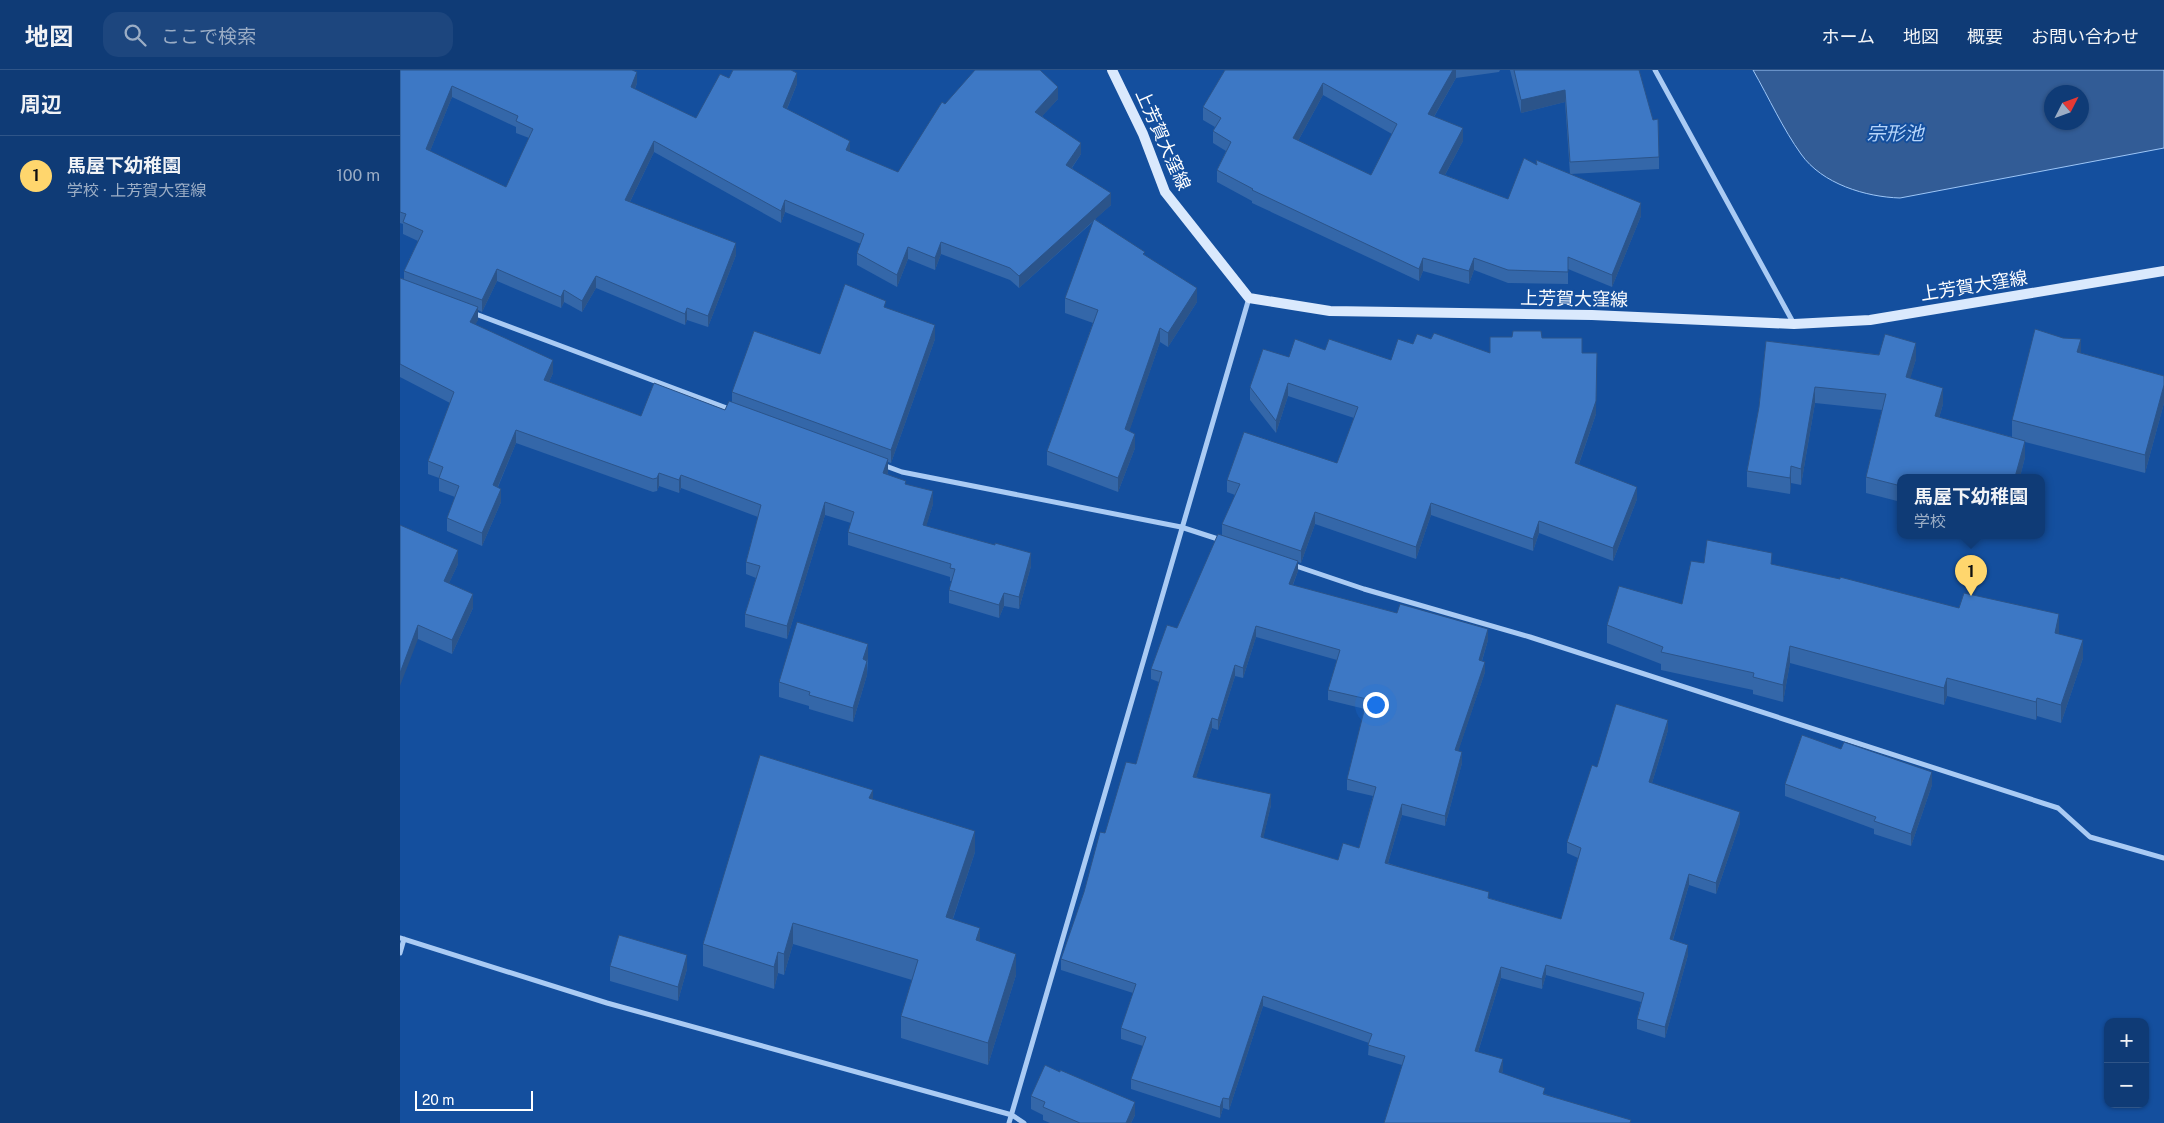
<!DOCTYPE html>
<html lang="ja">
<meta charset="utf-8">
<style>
body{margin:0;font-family:"Public Sans","Noto Sans JP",sans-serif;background:#1d467e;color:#f1f3f6}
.controls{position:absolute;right:15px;bottom:15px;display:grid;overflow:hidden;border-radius:10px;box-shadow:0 1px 4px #0004}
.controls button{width:45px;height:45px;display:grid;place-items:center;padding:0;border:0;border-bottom:1px solid #2f5588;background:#0f3b76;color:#f1f3f6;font:25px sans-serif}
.compass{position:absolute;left:1644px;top:15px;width:45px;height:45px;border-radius:50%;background:#0f3b76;box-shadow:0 1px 4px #0004;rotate:48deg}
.scale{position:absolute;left:15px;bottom:12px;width:118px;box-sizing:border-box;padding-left:5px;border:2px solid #fff;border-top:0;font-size:14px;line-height:18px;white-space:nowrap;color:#fff;-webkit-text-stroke:4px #144f9e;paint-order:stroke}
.you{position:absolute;left:975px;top:634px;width:18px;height:18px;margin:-12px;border:4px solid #fff;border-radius:50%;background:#1a73e8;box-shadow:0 0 0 8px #1a73e833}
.badge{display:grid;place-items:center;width:32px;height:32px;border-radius:50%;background:#ffd66d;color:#111;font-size:16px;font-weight:700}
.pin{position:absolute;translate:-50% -41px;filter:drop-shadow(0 1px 2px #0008)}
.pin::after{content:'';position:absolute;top:26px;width:18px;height:15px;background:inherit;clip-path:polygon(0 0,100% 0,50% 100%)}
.popup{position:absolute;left:1497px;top:404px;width:148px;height:65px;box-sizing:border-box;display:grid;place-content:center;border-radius:10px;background:#0f3b76;filter:drop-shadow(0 1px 4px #0005);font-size:16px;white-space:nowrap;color:#9badc5}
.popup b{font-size:19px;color:#f1f3f6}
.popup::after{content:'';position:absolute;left:50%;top:100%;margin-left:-10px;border:10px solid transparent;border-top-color:#0f3b76}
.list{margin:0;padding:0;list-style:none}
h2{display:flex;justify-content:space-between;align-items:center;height:65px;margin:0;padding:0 20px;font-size:21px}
h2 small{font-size:16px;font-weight:400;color:#9badc5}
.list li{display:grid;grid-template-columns:32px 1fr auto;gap:15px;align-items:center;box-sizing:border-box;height:80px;padding:0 20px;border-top:1px solid #2f5588}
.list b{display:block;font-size:19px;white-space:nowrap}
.list p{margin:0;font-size:16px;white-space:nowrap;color:#9badc5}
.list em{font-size:16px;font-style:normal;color:#9badc5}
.icon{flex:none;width:28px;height:28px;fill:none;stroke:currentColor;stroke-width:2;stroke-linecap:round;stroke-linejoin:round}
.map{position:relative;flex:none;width:1764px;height:1053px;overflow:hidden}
header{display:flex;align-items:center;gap:30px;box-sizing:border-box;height:70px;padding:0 25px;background:#0f3b76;border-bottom:1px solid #2f5588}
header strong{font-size:24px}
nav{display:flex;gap:28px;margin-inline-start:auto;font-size:18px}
.search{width:350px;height:45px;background:#1d467e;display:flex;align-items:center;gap:12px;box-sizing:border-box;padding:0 18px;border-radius:15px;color:#9badc5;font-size:19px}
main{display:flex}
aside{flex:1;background:#0f3b76}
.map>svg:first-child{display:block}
.water{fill:#325c96;stroke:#9dc6f7;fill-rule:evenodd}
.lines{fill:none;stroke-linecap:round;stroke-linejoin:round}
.minor{stroke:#aacbf4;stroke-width:5}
.secondary{stroke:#dae9fd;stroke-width:10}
.wall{fill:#3467a9;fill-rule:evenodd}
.shaded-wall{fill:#2b548a}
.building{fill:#3d78c5;stroke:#2b548a;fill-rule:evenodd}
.labels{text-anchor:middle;stroke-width:4;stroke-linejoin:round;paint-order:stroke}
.street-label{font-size:18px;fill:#fff;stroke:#144f9e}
.water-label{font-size:19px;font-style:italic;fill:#b7d5fa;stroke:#144f9e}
</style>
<header>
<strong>地図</strong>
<div class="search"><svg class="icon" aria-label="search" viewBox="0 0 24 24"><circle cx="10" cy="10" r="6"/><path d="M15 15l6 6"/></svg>ここで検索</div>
<nav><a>ホーム</a><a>地図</a><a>概要</a><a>お問い合わせ</a></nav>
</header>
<main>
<aside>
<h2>周辺<small></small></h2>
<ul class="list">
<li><span class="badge">1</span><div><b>馬屋下幼稚園</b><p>学校 · 上芳賀大窪線</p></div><em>100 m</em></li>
</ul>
</aside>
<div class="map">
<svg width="1764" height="1053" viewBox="0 0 1764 1053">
<rect width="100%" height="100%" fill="#144f9e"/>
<path class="water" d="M 1353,0 L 1764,0 L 1764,78 L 1500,128 C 1466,127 1422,114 1401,84 C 1383,59 1369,28 1353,0 ZM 1652,22 L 1682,22 L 1682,52 L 1652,52 Z"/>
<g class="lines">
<path class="minor" d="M 1255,0 L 1394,254
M 73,243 L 332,340
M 483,395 L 502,402 L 781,457 L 821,470
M 893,495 L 964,519 L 1130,567 L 1658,738 L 1690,767 L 1764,788
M 0,868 L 207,933 L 612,1045 L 624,1053
M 0,883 L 4,869
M 609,1053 L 849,228"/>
<path class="secondary" d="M 712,0 L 743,64 L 765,122 L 849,228 L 930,241 L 1192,245 L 1394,254 L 1470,250 L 1764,201"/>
</g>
<path class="wall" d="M 0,0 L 237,13 L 235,19 L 296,48 L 329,8 L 397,14 L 387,39 L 450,82 L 498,102 L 545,34 L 658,29 L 642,46 L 681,84 L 672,98 L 711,135 L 695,149 L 745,185 L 797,232 L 768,277 L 760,272 L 729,361 L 735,378 L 718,422 L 647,395 L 647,381 L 693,253 L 665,243 L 665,228 L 694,151 L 619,218 L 610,210 L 541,184 L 535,200 L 508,189 L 497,217 L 457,195 L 457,183 L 461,174 L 385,142 L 381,153 L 254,82 L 230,132 L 336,185 L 308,257 L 287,250 L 285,255 L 196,218 L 182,242 L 164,232 L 161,238 L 97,211 L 82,242 L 78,240 L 78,250 L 75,254 L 153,303 L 149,312 L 241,346 L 325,340 L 332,332 L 332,322 L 420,284 L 486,238 L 535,269 L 491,393 L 488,392 L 488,402 L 487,405 L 506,414 L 533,434 L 526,456 L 631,496 L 619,539 L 604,536 L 599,548 L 549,533 L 549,520 L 552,511 L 550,511 L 550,507 L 448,475 L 448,462 L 451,453 L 425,445 L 387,569 L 345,557 L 345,544 L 356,508 L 346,504 L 346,492 L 358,447 L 281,418 L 279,423 L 259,416 L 257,421 L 253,422 L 116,373 L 98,417 L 101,432 L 82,476 L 47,461 L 47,448 L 55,427 L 39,421 L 39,408 L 28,404 L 28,391 L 50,333 L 0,307 L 0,208 L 4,209 L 4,201 L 18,171 L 3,164 L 3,154 L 0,153 ZM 52,27 L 116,57 L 116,63 L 129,68 L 106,117 L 30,81 Z
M 825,0 L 1100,0 L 1099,2 L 1056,8 L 1034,47 L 1063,71 L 1045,105 L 1108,129 L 1136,94 L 1136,90 L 1170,104 L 1165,32 L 1121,43 L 1110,0 L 1239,0 L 1259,87 L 1259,99 L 1171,104 L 1241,146 L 1212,217 L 1168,199 L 1168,214 L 1108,213 L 1074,200 L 1069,214 L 1023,201 L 1019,211 L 852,133 L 852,131 L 817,112 L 817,100 L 826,81 L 813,73 L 813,61 L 815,57 L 803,50 L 803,37 ZM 923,25 L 992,64 L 971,105 L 898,71 Z
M 1142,268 L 1182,283 L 1196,344 L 1179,394 L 1237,429 L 1213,491 L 1139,463 L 1133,481 L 1031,445 L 1016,489 L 915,454 L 901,493 L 898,492 L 898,501 L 893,515 L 1088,570 L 1082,591 L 1085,602 L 1058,681 L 1062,693 L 1045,756 L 1002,745 L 988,793 L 1089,828 L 1161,849 L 1178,788 L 1167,783 L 1167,772 L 1197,697 L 1268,660 L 1252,713 L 1340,753 L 1316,824 L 1289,815 L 1273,870 L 1288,885 L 1265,968 L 1237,959 L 1237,949 L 1241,932 L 1146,905 L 1142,919 L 1101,908 L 1078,982 L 1103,1000 L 1102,1003 L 1145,1024 L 1231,1053 L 1002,995 L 968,985 L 969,973 L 863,936 L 829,1040 L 823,1038 L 820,1048 L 731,1019 L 731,1009 L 743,976 L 721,969 L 721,958 L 733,923 L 661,900 L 661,889 L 705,763 L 736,694 L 759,612 L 751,609 L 751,599 L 777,558 L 822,465 L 822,454 L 835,425 L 827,422 L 827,410 L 937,393 L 954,348 L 888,326 L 876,363 L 850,330 L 850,317 L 889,287 L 925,280 L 991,290 L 1013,274 L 1031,269 L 1090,283 ZM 856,567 L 937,590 L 928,620 L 928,630 L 965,639 L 947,709 L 947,720 L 973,726 L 959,778 L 938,790 L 863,768 L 871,735 L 796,707 L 812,658 L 818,660 L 835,606 L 843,608 Z
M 1366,271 L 1516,289 L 1510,308 L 1543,334 L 1539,348 L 1612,367 L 1612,350 L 1681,283 L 1764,306 L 1764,333 L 1745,403 L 1625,372 L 1625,387 L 1620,407 L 1501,407 L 1501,432 L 1466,423 L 1466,407 L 1482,340 L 1415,333 L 1401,415 L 1391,413 L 1390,424 L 1347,417 L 1347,401 L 1359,337 Z
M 0,455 L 58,494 L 49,513 L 73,538 L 52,584 L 18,569 Z
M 1304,493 L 1372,494 L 1659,562 L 1658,564 L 1683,588 L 1661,653 L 1637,646 L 1636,650 L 1547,626 L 1544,635 L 1390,593 L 1383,632 L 1353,624 L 1353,620 L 1261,600 L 1261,594 L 1207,573 L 1207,555 L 1282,534 Z
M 468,589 L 467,605 L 453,652 L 409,639 L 409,636 L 379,627 L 379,612 Z
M 1385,714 L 1532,715 L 1511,776 L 1474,764 L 1474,759 L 1385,726 Z
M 473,729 L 575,782 L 553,849 L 580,871 L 616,905 L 588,995 L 501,968 L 501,946 L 512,910 L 393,874 L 384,905 L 378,903 L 374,919 L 303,896 L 303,874 Z
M 210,896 L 287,899 L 278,931 L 210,911 Z
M 631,1026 L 735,1045 L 731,1053 L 650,1053 L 643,1050 L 643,1045 L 631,1039 Z"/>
<path class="shaded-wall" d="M 1053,0 L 1056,0 L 1056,8 L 1028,57 L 1028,44 Z
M 237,2 L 237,13 L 231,29 L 231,17 Z
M 397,3 L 397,14 L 383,48 L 383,37 Z
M 923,13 L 923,25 L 893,80 L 893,68 Z
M 52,16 L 52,27 L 26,91 L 26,79 Z
M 658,17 L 658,29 L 635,54 L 635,42 Z
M 1165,20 L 1165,32 L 1121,43 L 1121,30 Z
M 1063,58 L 1063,71 L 1039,116 L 1039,103 Z
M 254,71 L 254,82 L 225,142 L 225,130 Z
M 450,71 L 450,83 L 446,80 Z
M 681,73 L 681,84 L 666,106 L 666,95 Z
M 711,123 L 711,135 L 619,218 L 619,206 Z
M 385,130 L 385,142 L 381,153 L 381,141 Z
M 1241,133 L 1241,146 L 1212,217 L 1212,205 Z
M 541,172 L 541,184 L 535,200 L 535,188 Z
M 336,173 L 336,185 L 308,257 L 308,246 Z
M 508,177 L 508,189 L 497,217 L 497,205 Z
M 1023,188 L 1023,201 L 1019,211 L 1019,199 Z
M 1074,188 L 1074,200 L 1069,214 L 1069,201 Z
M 97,199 L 97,211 L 82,242 L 82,230 Z
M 196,206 L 196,218 L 182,242 L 182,231 Z
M 797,218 L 797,232 L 768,277 L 768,263 Z
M 164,220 L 164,232 L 161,238 L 161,227 Z
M 78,237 L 78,250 L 70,264 L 70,252 Z
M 287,238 L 287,250 L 285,255 L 285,244 Z
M 535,255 L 535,269 L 491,393 L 491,380 Z
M 760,258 L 760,272 L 725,374 L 725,359 Z
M 1681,269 L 1681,288 L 1677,282 Z
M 1516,273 L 1516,289 L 1506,323 L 1506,307 Z
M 1197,283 L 1196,344 L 1175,405 L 1175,393 Z
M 153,290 L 153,303 L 144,323 L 144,310 Z
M 888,313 L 888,326 L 876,363 L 876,351 Z
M 1764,315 L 1764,333 L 1745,403 L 1745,385 Z
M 1415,317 L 1415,333 L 1401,415 L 1401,399 Z
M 1543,318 L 1543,334 L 1535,362 L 1535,346 Z
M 116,360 L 116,373 L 93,428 L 93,415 Z
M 735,364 L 735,378 L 718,422 L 718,408 Z
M 1625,371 L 1625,387 L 1620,407 L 1615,407 Z
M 488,389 L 488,402 L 483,416 L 483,403 Z
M 1391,396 L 1391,413 L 1390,424 L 1390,408 Z
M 259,403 L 259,416 L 257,421 L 257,408 Z
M 281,405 L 281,418 L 279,423 L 279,410 Z
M 1237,417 L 1237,429 L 1213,491 L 1213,478 Z
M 101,419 L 101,432 L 82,476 L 82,463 Z
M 533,421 L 533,434 L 523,467 L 523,455 Z
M 425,432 L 425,445 L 387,569 L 387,556 Z
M 1031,433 L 1031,445 L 1016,489 L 1016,477 Z
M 915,442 L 915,454 L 901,493 L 901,481 Z
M 1139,451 L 1139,463 L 1133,481 L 1133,469 Z
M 58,480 L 58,494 L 44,524 L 44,511 Z
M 631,483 L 631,496 L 619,539 L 619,527 Z
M 898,491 L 898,501 L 889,524 L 889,514 Z
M 604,523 L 604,536 L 599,548 L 599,535 Z
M 73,524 L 73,538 L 52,584 L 52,570 Z
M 1659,544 L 1659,562 L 1655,580 L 1655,563 Z
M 18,555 L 18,569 L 0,616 L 0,603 Z
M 856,556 L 856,567 L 843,608 L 843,598 Z
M 1088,559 L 1088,570 L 1079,600 L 1079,590 Z
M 1683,570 L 1683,588 L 1661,653 L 1661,635 Z
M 468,574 L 468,589 L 463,603 L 463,589 Z
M 1390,576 L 1390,593 L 1383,632 L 1383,615 Z
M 467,591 L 467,605 L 453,652 L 453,638 Z
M 1085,592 L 1085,602 L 1055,691 L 1055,680 Z
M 835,595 L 835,606 L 818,660 L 818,650 Z
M 1547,608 L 1547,626 L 1544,635 L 1544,618 Z
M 1637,628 L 1637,646 L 1636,650 L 1636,632 Z
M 812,648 L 812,658 L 793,717 L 793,707 Z
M 1268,650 L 1268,660 L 1249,723 L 1249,712 Z
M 1062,682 L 1062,693 L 1045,756 L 1045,746 Z
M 1532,702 L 1532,715 L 1511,776 L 1511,764 Z
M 473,720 L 473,741 L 469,728 Z
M 871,724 L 871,735 L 861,778 L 861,767 Z
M 1002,734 L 1002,745 L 985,803 L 985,793 Z
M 1340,742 L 1340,753 L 1316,824 L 1316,813 Z
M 575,761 L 575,782 L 546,869 L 546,847 Z
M 1289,804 L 1289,815 L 1270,879 L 1270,869 Z
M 393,853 L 393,874 L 384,905 L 384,884 Z
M 580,858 L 580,879 L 576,870 Z
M 1288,875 L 1288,885 L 1265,968 L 1265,957 Z
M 378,882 L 378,903 L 374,919 L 374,897 Z
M 616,884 L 616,905 L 588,995 L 588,973 Z
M 287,885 L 287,899 L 278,931 L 278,917 Z
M 1146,895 L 1146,905 L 1142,919 L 1142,909 Z
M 1101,897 L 1101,908 L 1075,991 L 1075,981 Z
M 863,926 L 863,936 L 829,1040 L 829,1029 Z
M 1103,989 L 1103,1000 L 1099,1012 L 1099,1002 Z
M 823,1028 L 823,1038 L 820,1048 L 820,1037 Z
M 735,1032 L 735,1045 L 731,1053 L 726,1053 Z"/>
<path class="building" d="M 0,0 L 232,0 L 237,2 L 231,17 L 296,48 L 320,4 L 329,8 L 333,0 L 391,0 L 397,3 L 383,37 L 450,71 L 446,80 L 498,102 L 542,32 L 545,34 L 575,0 L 640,0 L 658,17 L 635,42 L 681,73 L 666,95 L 711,123 L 619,206 L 610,198 L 541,172 L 535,188 L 508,177 L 497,205 L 457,183 L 464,164 L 385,130 L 381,141 L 254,71 L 225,130 L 336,173 L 308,246 L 287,238 L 285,244 L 196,206 L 182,231 L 164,220 L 161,227 L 97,199 L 82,230 L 4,201 L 23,161 L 3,152 L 6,144 L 0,142 ZM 52,16 L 118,46 L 116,51 L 133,59 L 106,117 L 26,79 Z
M 825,0 L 1053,0 L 1028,44 L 1063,58 L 1039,103 L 1108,129 L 1124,88 L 1137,95 L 1136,90 L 1241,133 L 1212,205 L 1168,187 L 1168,202 L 1108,200 L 1074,188 L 1069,201 L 1023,188 L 1019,199 L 852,120 L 853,119 L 817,100 L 831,72 L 813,61 L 821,48 L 803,37 ZM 923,13 L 997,54 L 971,105 L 893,68 Z
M 1114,0 L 1239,0 L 1253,50 L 1258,49 L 1259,87 L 1170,92 L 1165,20 L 1121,30 Z
M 694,149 L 745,182 L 743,184 L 797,218 L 768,263 L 760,258 L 725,359 L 735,364 L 718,408 L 647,381 L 698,240 L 665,228 Z
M 0,208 L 78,237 L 70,252 L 153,290 L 144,310 L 241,346 L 254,313 L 325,340 L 329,331 L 488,389 L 483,403 L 506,411 L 505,414 L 533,421 L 523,455 L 595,475 L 595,473 L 631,483 L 619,527 L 604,523 L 599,535 L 549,520 L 555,499 L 550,498 L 551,494 L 448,462 L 454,442 L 425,432 L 387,556 L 345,544 L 360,496 L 346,492 L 361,435 L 281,405 L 279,410 L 259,403 L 257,408 L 253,409 L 116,360 L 93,415 L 101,419 L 82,463 L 47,448 L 59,416 L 39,408 L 43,397 L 28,391 L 54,322 L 0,294 Z
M 445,214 L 486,231 L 484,237 L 535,255 L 491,380 L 332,322 L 354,261 L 420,284 Z
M 1635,259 L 1663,268 L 1681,269 L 1677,282 L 1764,306 L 1764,315 L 1745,385 L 1612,350 Z
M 1113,261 L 1141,261 L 1142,268 L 1182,268 L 1182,283 L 1197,283 L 1196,331 L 1175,393 L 1237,417 L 1213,478 L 1139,451 L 1133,469 L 1031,433 L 1016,477 L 915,442 L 901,481 L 822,454 L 840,414 L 827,410 L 844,362 L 937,393 L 958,337 L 888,313 L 876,351 L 850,317 L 863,279 L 889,287 L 895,269 L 925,280 L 929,269 L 991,290 L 998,269 L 1013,274 L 1017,264 L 1031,269 L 1034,263 L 1090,283 L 1090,267 L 1112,267 Z
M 1485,264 L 1516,273 L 1506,307 L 1543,318 L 1535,346 L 1625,371 L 1615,407 L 1501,407 L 1501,416 L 1466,407 L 1486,324 L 1415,317 L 1401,399 L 1391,396 L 1390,408 L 1347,401 L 1359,337 L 1366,271 L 1479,285 Z
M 0,455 L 58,480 L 44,511 L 73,524 L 52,570 L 18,555 L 0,603 Z
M 818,464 L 898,491 L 889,514 L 997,543 L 1000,534 L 1088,559 L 1079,590 L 1085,592 L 1055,680 L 1062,682 L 1045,746 L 1002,734 L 985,793 L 1089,822 L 1088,828 L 1161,849 L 1181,778 L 1167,772 L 1192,695 L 1197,697 L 1216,634 L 1268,650 L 1249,712 L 1340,742 L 1316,813 L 1289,804 L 1270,869 L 1288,875 L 1265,957 L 1237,949 L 1244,923 L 1146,895 L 1142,909 L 1101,897 L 1075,981 L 1103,989 L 1099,1002 L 1145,1018 L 1143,1024 L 1231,1050 L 1230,1053 L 984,1053 L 1005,986 L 968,975 L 972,964 L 863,926 L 829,1029 L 823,1028 L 820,1037 L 731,1009 L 746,967 L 721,958 L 736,914 L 661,889 L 684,822 L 700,762 L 705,763 L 726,692 L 736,694 L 762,602 L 751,599 L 767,555 L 777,558 ZM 856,556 L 940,580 L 928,620 L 967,629 L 947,709 L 976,717 L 959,778 L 943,773 L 938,790 L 861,767 L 871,724 L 793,707 L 812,648 L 818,650 L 835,595 L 843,598 Z
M 1307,470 L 1372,483 L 1371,494 L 1440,509 L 1440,507 L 1559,538 L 1564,523 L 1659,544 L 1655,563 L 1683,570 L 1661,635 L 1637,628 L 1636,632 L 1547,608 L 1544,618 L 1390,576 L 1383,615 L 1353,607 L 1354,603 L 1261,582 L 1263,577 L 1207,555 L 1219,516 L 1282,534 L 1291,491 L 1304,493 Z
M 397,552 L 468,574 L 463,589 L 467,591 L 453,638 L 409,625 L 410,622 L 379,612 Z
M 1402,665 L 1441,679 L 1444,672 L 1532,702 L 1511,764 L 1474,751 L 1476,747 L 1385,714 Z
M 360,685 L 473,720 L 469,728 L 575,761 L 546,847 L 580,858 L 576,870 L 616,884 L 588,973 L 501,946 L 518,890 L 393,853 L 384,884 L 378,882 L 374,897 L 303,874 Z
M 219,865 L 287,885 L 278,917 L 210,896 Z
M 645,995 L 660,1002 L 660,1000 L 735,1032 L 726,1053 L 680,1053 L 643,1037 L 645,1032 L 631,1026 Z"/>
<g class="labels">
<g class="street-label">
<text transform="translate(763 70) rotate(66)" y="6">上芳賀大窪線</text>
<text transform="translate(1574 216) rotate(-9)" y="6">上芳賀大窪線</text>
<text transform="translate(1174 229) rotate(1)" y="6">上芳賀大窪線</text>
</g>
<g class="water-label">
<text x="1495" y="70">宗形池</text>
</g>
</g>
</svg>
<div class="controls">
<button>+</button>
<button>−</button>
</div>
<svg class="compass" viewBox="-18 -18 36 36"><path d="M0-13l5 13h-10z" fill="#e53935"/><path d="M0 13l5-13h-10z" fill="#9badc5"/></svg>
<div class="scale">20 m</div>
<div class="you"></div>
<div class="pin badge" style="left:1571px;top:526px">1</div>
<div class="popup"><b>馬屋下幼稚園</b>学校</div>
</div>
</main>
